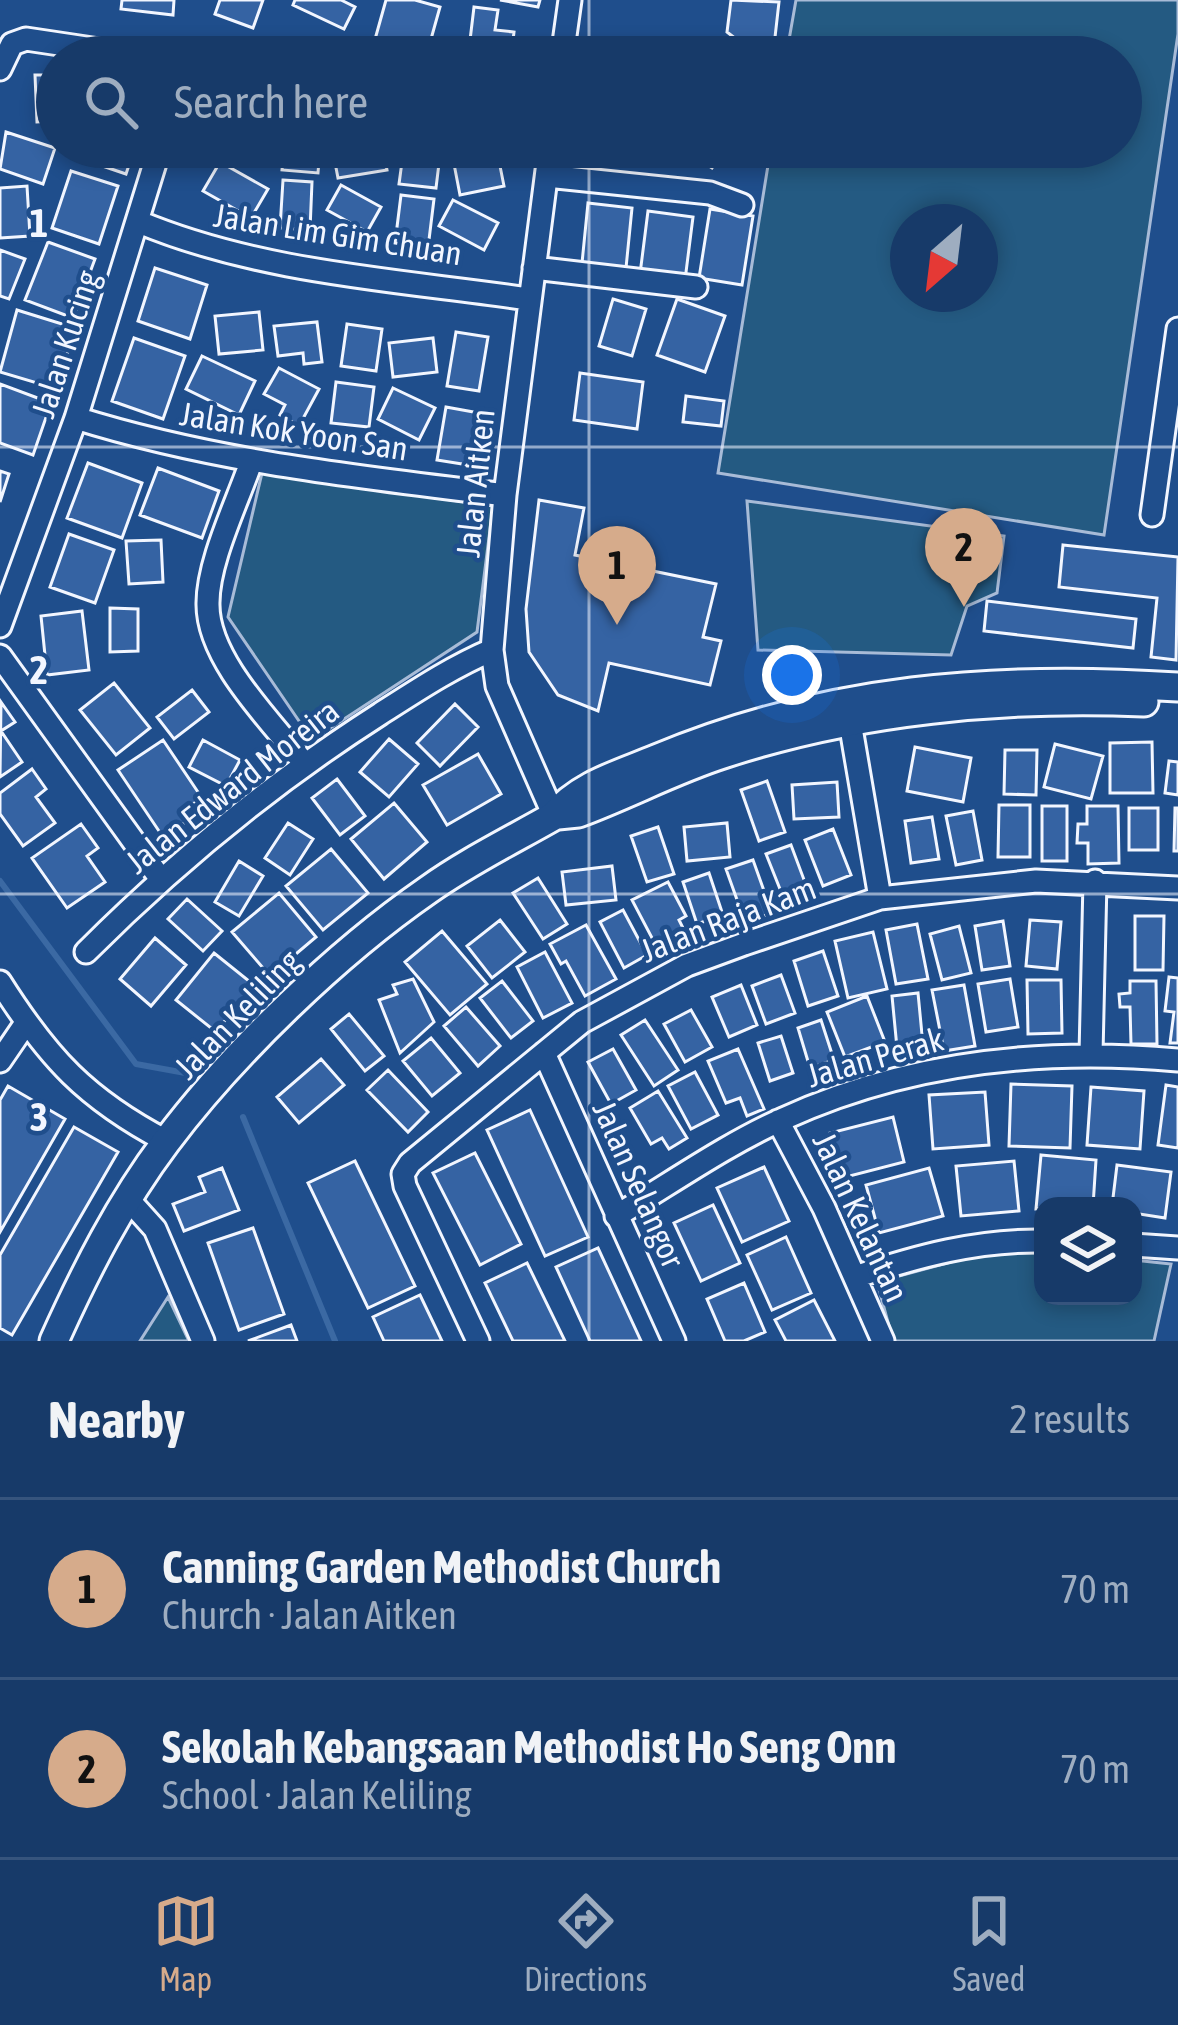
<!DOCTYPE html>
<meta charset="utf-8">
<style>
body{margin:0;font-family:"Asap Condensed",sans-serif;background:#20416f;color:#f1f3f6}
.controls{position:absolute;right:36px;bottom:36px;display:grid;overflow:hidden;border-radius:24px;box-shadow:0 6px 18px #0003}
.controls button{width:108px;height:108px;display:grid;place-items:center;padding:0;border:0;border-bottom:3px solid #36547d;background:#173a69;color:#f1f3f6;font:60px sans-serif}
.compass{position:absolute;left:890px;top:204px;width:108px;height:108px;border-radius:50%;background:#173a69;box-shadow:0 6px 18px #0003;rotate:208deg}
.you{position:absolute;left:792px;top:675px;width:42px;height:42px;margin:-30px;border:9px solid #fff;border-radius:50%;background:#1a73e8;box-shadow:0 0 0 18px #1a73e833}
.badge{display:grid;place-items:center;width:78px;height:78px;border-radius:50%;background:#d6ab8b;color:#111;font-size:39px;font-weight:700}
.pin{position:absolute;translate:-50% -99px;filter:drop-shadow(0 3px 6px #0008)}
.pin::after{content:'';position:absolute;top:63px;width:42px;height:36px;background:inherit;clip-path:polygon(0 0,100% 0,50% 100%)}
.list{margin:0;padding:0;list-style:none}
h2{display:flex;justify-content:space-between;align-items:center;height:156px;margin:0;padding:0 48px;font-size:51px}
h2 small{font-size:39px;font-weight:400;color:#9eadc0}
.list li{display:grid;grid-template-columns:78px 1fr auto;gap:36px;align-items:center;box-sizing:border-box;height:180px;padding:0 48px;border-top:3px solid #36547d}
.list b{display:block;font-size:45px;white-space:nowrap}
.list p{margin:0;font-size:39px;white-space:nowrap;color:#9eadc0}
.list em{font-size:39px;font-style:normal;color:#9eadc0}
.icon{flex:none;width:66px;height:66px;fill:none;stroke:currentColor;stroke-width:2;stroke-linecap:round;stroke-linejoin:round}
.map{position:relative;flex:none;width:1178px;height:1341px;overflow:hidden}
.search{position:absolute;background:#173a69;box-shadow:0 6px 18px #0003;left:36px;right:36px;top:36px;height:132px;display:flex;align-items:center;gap:30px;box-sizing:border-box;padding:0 42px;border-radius:66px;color:#9eadc0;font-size:45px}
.sheet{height:516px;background:#173a69}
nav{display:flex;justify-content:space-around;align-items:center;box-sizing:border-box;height:168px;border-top:3px solid #36547d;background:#173a69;font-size:33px;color:#9eadc0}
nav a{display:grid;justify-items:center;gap:6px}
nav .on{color:#d6ab8b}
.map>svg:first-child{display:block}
.green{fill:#245a82;stroke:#a8bbd7;stroke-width:3;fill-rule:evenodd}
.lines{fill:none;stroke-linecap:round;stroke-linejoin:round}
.stream{stroke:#3b69a3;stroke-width:6}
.building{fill:#3563a3;stroke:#f2f6ff;stroke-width:3}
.minor-casing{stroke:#f2f6ff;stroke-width:27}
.major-casing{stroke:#f2f6ff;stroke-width:33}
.minor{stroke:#1f4e8c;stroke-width:21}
.major{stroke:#1f4e8c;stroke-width:27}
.grid{fill:none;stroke:#f2f6ff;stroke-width:3;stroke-opacity:0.55}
.labels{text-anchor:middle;stroke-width:9;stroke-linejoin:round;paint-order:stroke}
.street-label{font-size:33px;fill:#f2f6ff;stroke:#1f4e8c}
.grid-label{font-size:39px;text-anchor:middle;font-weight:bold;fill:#f2f6ff;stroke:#1f4e8c;stroke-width:9;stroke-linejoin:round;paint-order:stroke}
</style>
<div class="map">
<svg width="1178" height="1341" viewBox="0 0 1178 1341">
<rect width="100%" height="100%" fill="#1f4e8c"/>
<path class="green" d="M 796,0 L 1178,0 L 1178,34 L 1104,535 L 718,473 L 771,147 L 1121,147 L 1121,57 L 786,57 ZM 980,222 L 980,294 L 908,294 L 908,222 Z
M 262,473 L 493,506 L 477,632 L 312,740 L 228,617 Z
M 747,501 L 1004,536 L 997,593 L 967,606 L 951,655 L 758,650 Z
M 1043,1249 L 1043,1296 L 1133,1296 L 1133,1260 L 1171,1264 L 1154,1341 L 895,1341 L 892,1337 L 877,1282 L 973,1256 Z
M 168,1297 L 189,1341 L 140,1341 Z"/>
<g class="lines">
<path class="stream" d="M 0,881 L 136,1064 L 191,1074
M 243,1117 L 335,1341"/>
</g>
<path class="building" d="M 122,0 L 174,0 L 173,15 L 121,9 Z
M 220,0 L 263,0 L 253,28 L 215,14 Z
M 295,0 L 341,0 L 355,7 L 344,29 L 293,5 Z
M 386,0 L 415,0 L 440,7 L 426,57 L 398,57 L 372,50 Z
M 500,0 L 540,0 L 538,7 Z
M 731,0 L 779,2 L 773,55 L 754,53 L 727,32 Z
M 474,7 L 498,10 L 495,30 L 514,32 L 511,57 L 468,57 Z
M 35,75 L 57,75 L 57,121 L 37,122 Z
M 6,132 L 55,148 L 43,184 L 0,169 Z
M 79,147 L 135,147 L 126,174 L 76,157 Z
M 225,147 L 270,147 L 273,159 L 248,164 L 245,152 L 227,156 Z
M 284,147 L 320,147 L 318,173 L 282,170 Z
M 332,147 L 383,147 L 387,170 L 338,178 Z
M 404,147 L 441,147 L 436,188 L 399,184 Z
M 694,147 L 726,147 L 712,168 L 690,154 Z
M 498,156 L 504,186 L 460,195 L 454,164 Z
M 220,162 L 268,189 L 251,218 L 203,191 Z
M 71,171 L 118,186 L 99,244 L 52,228 Z
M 283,180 L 312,182 L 310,230 L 280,228 Z
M 341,185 L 381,207 L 367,232 L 327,210 Z
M 27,186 L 30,236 L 0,238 L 0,188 Z
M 401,195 L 434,199 L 428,248 L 395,243 Z
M 453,200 L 498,223 L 484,250 L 439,226 Z
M 588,203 L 632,208 L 626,268 L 582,263 Z
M 710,209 L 753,216 L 742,285 L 699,278 Z
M 648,211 L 693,217 L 685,280 L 640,274 Z
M 48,242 L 95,259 L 73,318 L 25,300 Z
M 0,250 L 25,259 L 9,299 L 0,296 Z
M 155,268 L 207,285 L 190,339 L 138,321 Z
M 613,299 L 646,309 L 632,356 L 599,346 Z
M 677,299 L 725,316 L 705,372 L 657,355 Z
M 17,310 L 75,328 L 57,389 L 0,372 Z
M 259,312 L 263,350 L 219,354 L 215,316 Z
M 317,322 L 322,362 L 304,364 L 303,353 L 278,356 L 274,326 Z
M 347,324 L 382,329 L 376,371 L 341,366 Z
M 456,332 L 488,337 L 479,391 L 447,386 Z
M 134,338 L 185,356 L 163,419 L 112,401 Z
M 433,338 L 437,372 L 393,377 L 389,343 Z
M 202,356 L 255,381 L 239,415 L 186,389 Z
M 279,368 L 319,389 L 299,426 L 280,415 L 285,405 L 264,394 Z
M 580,373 L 643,382 L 637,429 L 574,420 Z
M 336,382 L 374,387 L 369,427 L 331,423 Z
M 0,384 L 51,403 L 33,455 L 0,443 Z
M 393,388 L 435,408 L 419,440 L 378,419 Z
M 686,396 L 724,401 L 721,426 L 683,422 Z
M 446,407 L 490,415 L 481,467 L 437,460 Z
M 88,463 L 142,483 L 122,538 L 67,518 Z
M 158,468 L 219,491 L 202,538 L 140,515 Z
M 0,471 L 9,474 L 0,502 Z
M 539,500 L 584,508 L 575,555 L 716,584 L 703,637 L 721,641 L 710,685 L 609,663 L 598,711 L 558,695 L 529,652 L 526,609 Z
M 69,534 L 114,550 L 95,603 L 50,587 Z
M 161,540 L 163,582 L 129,584 L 126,541 Z
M 1063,545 L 1178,557 L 1176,660 L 1151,657 L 1157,598 L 1059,587 Z
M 987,601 L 1136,619 L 1133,648 L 984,631 Z
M 110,608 L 138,609 L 138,651 L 110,652 Z
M 82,611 L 89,670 L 47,675 L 41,616 Z
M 114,683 L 150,728 L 116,755 L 80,710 Z
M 192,690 L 209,712 L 174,739 L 157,717 Z
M 1,702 L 15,722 L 1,731 L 22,762 L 0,777 Z
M 455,704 L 478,727 L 440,766 L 417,743 Z
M 389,739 L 418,764 L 389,797 L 360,772 Z
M 163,740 L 202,798 L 184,810 L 190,819 L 163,837 L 118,770 Z
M 203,740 L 240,760 L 226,786 L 189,767 Z
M 1152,742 L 1153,793 L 1110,793 L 1110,743 Z
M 1055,744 L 1103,756 L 1091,799 L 1044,787 Z
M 915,747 L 971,758 L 963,802 L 907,791 Z
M 1005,750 L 1037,750 L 1036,795 L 1004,794 Z
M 478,754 L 501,794 L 447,825 L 423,785 Z
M 1169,761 L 1178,762 L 1178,795 L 1165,793 Z
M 32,769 L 46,789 L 36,797 L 55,823 L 23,846 L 0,814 L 0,793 Z
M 337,779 L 365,816 L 340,835 L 312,798 Z
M 767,781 L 785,832 L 759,841 L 741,790 Z
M 837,782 L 839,817 L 794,819 L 792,785 Z
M 394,803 L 427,842 L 384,879 L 351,839 Z
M 999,805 L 1030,805 L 1030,857 L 998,857 Z
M 1042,806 L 1067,806 L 1067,861 L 1042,861 Z
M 1087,806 L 1118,806 L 1119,863 L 1088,864 L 1088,843 L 1077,843 L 1078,824 L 1087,824 Z
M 1129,808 L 1158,808 L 1158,850 L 1129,850 Z
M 1175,808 L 1178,808 L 1178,851 L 1174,851 Z
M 973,811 L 982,860 L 956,865 L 946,816 Z
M 932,817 L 939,859 L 911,863 L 905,821 Z
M 288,823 L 313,839 L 290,875 L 265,858 Z
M 727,823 L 730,857 L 687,861 L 684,827 Z
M 81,824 L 98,848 L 87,856 L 105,882 L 67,908 L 32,858 Z
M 658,827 L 674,874 L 647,882 L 631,836 Z
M 833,829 L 851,875 L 823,886 L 805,840 Z
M 791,845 L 806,885 L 782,894 L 766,854 Z
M 331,849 L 368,893 L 323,930 L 286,886 Z
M 753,860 L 772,913 L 745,922 L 726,869 Z
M 239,861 L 263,876 L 239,916 L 215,902 Z
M 612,866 L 616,900 L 566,905 L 562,872 Z
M 709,873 L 723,915 L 697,924 L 683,882 Z
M 538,878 L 567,924 L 543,939 L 513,893 Z
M 668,882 L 686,916 L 679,920 L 690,942 L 662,957 L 632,900 Z
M 279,893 L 316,937 L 270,976 L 232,932 Z
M 187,899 L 222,931 L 203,951 L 168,919 Z
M 623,910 L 647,955 L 624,968 L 600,922 Z
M 1135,916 L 1164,916 L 1163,970 L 1135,970 Z
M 500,920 L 525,952 L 492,978 L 467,946 Z
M 1030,920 L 1061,922 L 1057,969 L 1026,966 Z
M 1003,921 L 1010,966 L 982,970 L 975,926 Z
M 917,924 L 928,979 L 896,984 L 886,930 Z
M 586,925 L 616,979 L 585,996 L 566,961 L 561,964 L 550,944 Z
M 959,926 L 971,973 L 942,980 L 930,934 Z
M 442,931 L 487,984 L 450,1015 L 405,962 Z
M 873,932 L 887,989 L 848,998 L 835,941 Z
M 155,938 L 186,965 L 151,1006 L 120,979 Z
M 823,951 L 838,996 L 808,1006 L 794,961 Z
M 545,952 L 572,1003 L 543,1018 L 517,967 Z
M 214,953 L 254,985 L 216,1032 L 176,1000 Z
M 781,975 L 795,1013 L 766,1024 L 752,986 Z
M 1169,977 L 1178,978 L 1178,1043 L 1170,1043 L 1174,1012 L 1165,1011 Z
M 413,979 L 434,1022 L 400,1053 L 379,1000 L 397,994 L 393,985 Z
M 1010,979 L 1018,1027 L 986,1032 L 978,984 Z
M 1027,980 L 1061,980 L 1062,1033 L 1028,1034 Z
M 502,981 L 533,1021 L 511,1038 L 480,998 Z
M 1130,981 L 1156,981 L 1157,1044 L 1131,1044 L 1130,1007 L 1120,1007 L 1119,994 L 1130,993 Z
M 741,985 L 757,1025 L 729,1037 L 712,997 Z
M 964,985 L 975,1046 L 944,1051 L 932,990 Z
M 918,993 L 923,1045 L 897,1048 L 892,996 Z
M 867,996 L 885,1042 L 845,1057 L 827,1012 Z
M 466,1007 L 500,1046 L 478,1066 L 444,1026 Z
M 691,1010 L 712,1047 L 685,1062 L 664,1024 Z
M 349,1014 L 384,1056 L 365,1071 L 331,1029 Z
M 645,1020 L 678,1070 L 654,1086 L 621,1035 Z
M 821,1020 L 834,1060 L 810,1068 L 798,1028 Z
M 781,1036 L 793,1073 L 770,1081 L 758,1043 Z
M 431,1038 L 460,1073 L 432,1096 L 403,1061 Z
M 613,1049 L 636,1090 L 611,1104 L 588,1062 Z
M 738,1049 L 764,1109 L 747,1116 L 740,1098 L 726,1103 L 708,1061 Z
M 321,1059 L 344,1085 L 299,1123 L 277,1097 Z
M 388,1070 L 428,1112 L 408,1132 L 367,1090 Z
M 695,1072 L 718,1115 L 691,1129 L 668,1086 Z
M 1011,1084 L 1072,1086 L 1070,1148 L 1009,1146 Z
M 1166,1085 L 1178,1087 L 1178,1148 L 1158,1145 Z
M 8,1086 L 65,1119 L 0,1232 L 0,1100 Z
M 1091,1087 L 1144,1091 L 1140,1149 L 1087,1145 Z
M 658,1091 L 687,1138 L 669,1149 L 662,1138 L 651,1144 L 630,1108 Z
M 985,1092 L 989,1145 L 933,1149 L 929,1095 Z
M 530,1110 L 588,1237 L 545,1256 L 487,1130 Z
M 893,1117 L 904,1162 L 842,1178 L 830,1133 Z
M 74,1127 L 118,1152 L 12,1335 L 0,1328 L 0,1255 Z
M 475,1153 L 521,1244 L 480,1265 L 433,1173 Z
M 1041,1155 L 1096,1160 L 1093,1206 L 1036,1209 Z
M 355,1161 L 415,1286 L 368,1308 L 308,1183 Z
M 1014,1161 L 1019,1211 L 961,1216 L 956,1166 Z
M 1117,1165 L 1171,1172 L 1165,1218 L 1133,1213 L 1133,1206 L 1112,1206 Z
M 764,1167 L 789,1221 L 742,1242 L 717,1188 Z
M 222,1168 L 239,1210 L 184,1231 L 173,1204 L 205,1192 L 199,1177 Z
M 929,1168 L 943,1216 L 879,1233 L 866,1185 Z
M 713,1205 L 740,1263 L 701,1281 L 674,1223 Z
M 253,1228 L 284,1314 L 239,1330 L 208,1243 Z
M 786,1237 L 811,1293 L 772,1310 L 747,1255 Z
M 598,1248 L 641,1341 L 590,1341 L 556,1267 Z
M 527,1263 L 565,1341 L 513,1341 L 485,1283 Z
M 744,1283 L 765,1332 L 744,1341 L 725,1341 L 707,1299 Z
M 420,1295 L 442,1341 L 384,1341 L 373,1317 Z
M 814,1300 L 835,1341 L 786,1341 L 775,1320 Z
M 291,1325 L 297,1341 L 248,1341 Z"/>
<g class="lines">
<g class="minor-casing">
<path id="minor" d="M 562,57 L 570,0
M 0,69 L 12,44 L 26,39 L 146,57
M 550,147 L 505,495 L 492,650 L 497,686 L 554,816
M 547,176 L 710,193 L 742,205
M 139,222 C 261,273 399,280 529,299
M 534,268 L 696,287
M 76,418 C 216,462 360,477 505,495
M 251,462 C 237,503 207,563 208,605 C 208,660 271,721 304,763
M 1152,515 L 1178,329
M 0,626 L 76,418 L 160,147
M 0,656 L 160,878
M 850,722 L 880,898
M 86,952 C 176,862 272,783 380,714 C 416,691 452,667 492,650
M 0,982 C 48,1058 86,1099 166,1141
M 544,1053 L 674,1341
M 1091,1054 L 1095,881
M 0,1061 L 26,1023
M 778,1121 L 824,1208 L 883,1341
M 128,1199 L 155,1229 L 203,1341
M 616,1216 C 670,1184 725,1145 783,1119 C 907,1062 1043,1048 1178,1060
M 1133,1245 L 1178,1248
M 855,1277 C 918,1256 977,1240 1043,1241
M 478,1341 L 405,1186 L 403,1174 L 410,1163 L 582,1022 L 687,965 L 744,944 L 880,898 L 1036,881 L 1178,888"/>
</g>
<g class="major-casing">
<path id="major" d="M 558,815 L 578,813 C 627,795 673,770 723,754 C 856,710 1005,696 1144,702
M 54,1341 C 85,1272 120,1203 166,1142 C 232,1054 337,953 428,890 C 467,862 512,840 554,816 C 579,785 620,774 656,759 C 826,688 996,675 1178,687"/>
</g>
<use href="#minor" class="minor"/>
<use href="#major" class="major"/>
</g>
<path class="grid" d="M 589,0 L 589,57M 589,147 L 589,1341M 0,447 L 1178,447M 0,894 L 1178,894"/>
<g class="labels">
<g class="street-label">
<text transform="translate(338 234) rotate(9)" y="12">Jalan Lim Gim Chuan</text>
<text transform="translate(65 344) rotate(-72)" y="12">Jalan Kucing</text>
<text transform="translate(294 431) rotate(9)" y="12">Jalan Kok Yoon San</text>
<text transform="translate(475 483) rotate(-84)" y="12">Jalan Aitken</text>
<text transform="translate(232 786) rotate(-38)" y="12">Jalan Edward Moreira</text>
<text transform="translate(728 919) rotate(-21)" y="12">Jalan Raja Kam</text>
<text transform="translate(237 1014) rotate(-46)" y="12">Jalan Keliling</text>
<text transform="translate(875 1057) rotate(-16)" y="12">Jalan Perak</text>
<text transform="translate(639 1184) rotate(66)" y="12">Jalan Selangor</text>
<text transform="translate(861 1217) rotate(65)" y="12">Jalan Kelantan</text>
</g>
</g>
<g class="grid-label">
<text x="39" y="237">1</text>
<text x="39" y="684">2</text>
<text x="39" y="1131">3</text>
</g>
</svg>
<div class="controls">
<button><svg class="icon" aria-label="layers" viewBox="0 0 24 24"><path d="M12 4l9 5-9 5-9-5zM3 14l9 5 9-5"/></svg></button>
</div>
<svg class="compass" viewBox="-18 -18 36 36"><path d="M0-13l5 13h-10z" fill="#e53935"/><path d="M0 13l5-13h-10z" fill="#9eadc0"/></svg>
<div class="you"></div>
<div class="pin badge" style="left:617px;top:625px">1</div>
<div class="pin badge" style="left:964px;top:607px">2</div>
<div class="search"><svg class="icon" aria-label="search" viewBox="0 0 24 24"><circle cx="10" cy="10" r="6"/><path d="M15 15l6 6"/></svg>Search here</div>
</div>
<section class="sheet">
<h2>Nearby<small>2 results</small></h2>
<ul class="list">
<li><span class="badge">1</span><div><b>Canning Garden Methodist Church</b><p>Church · Jalan Aitken</p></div><em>70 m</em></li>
<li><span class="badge">2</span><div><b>Sekolah Kebangsaan Methodist Ho Seng Onn</b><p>School · Jalan Keliling</p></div><em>70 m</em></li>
</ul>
</section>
<nav>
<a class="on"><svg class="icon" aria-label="map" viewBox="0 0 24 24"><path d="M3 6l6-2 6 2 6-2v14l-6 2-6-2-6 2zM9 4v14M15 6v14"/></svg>Map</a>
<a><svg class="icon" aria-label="directions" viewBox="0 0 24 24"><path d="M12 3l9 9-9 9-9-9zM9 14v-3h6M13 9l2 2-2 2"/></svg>Directions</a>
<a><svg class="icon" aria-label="saved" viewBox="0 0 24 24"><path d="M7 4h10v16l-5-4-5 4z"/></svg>Saved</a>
</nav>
